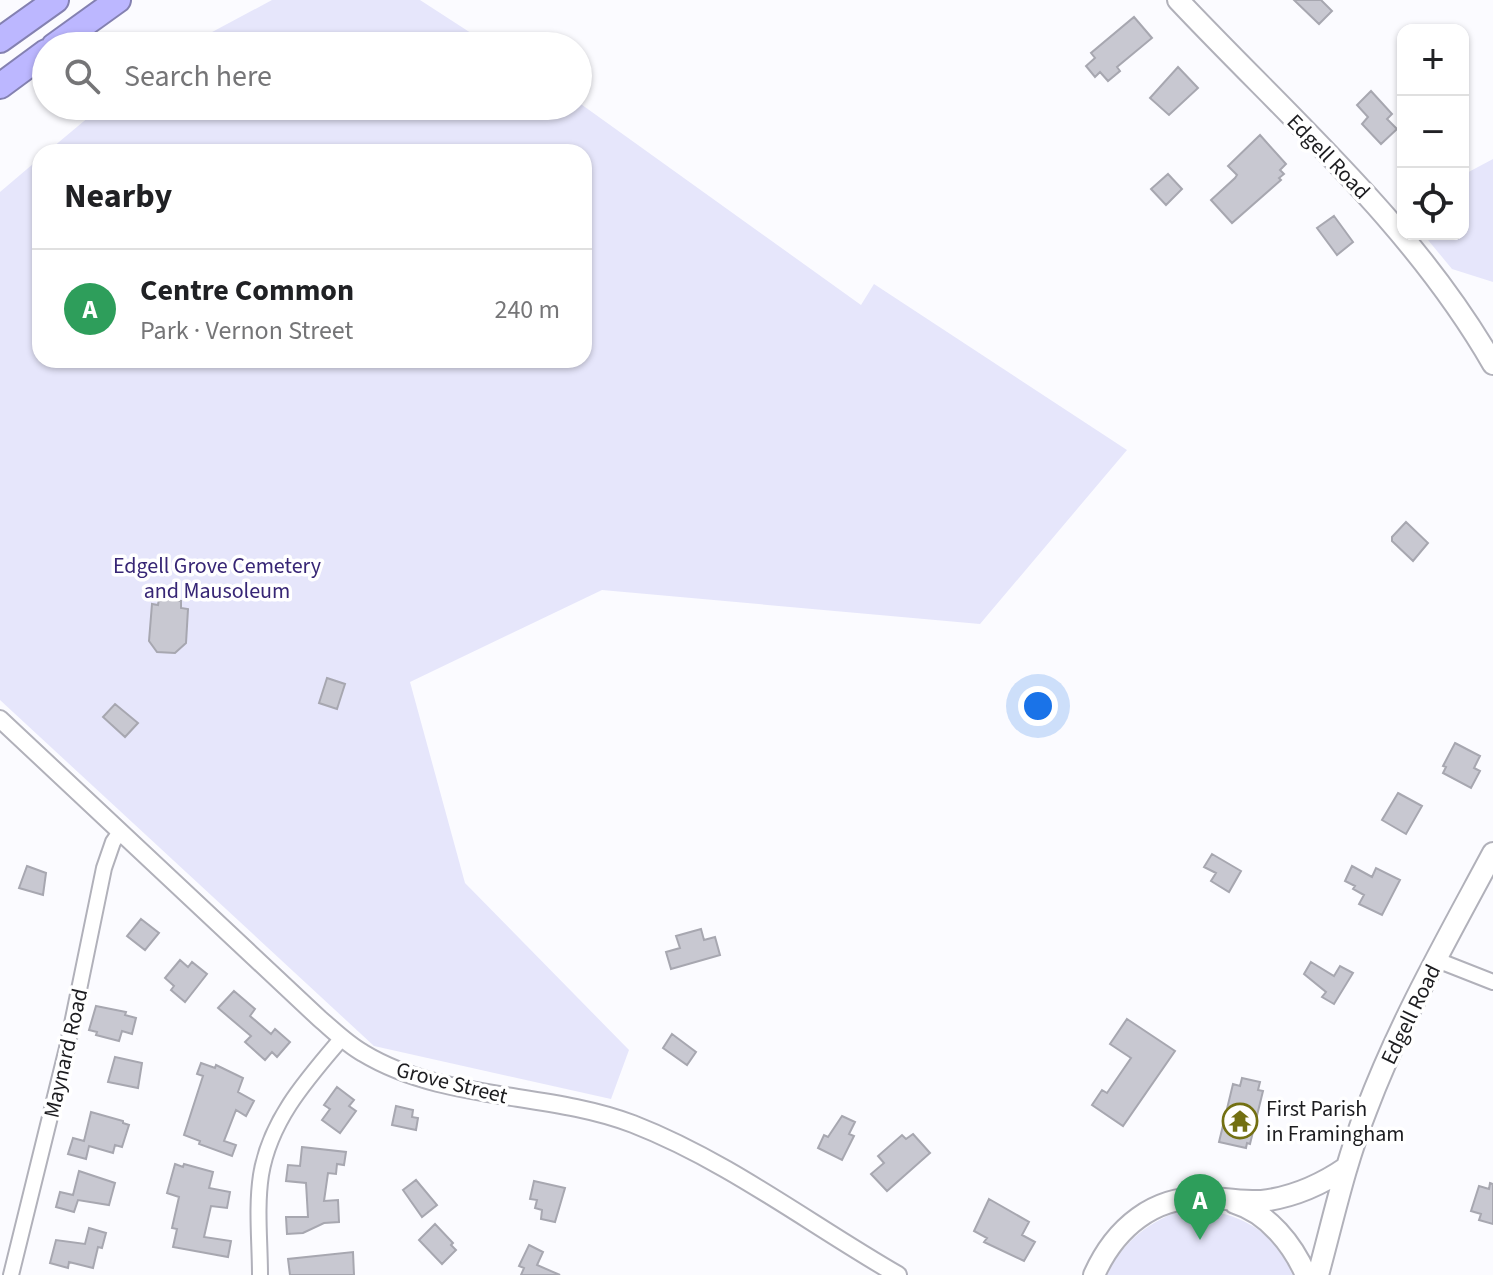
<!DOCTYPE html>
<meta charset="utf-8">
<style>
body{margin:0;font-family:"Source Sans 3",sans-serif;background:#f2f2f2;color:#202124}
.controls{position:absolute;right:24px;top:24px;display:grid;overflow:hidden;border-radius:16px;box-shadow:0 2px 6px #0004}
.controls button{width:72px;height:72px;display:grid;place-items:center;padding:0;border:0;border-bottom:2px solid #e0e0e0;background:#fff;color:#202124;font:40px sans-serif}
.you{position:absolute;left:1038px;top:706px;width:28px;height:28px;margin:-20px;border:6px solid #fff;border-radius:50%;background:#1a73e8;box-shadow:0 0 0 12px #1a73e833}
.badge{display:grid;place-items:center;width:52px;height:52px;border-radius:50%;background:#737012;color:#fff;font-size:26px;font-weight:700}
.pin{position:absolute;translate:-50% -66px;filter:drop-shadow(0 2px 4px #0008)}
.pin::after{content:'';position:absolute;top:42px;width:28px;height:24px;background:inherit;clip-path:polygon(0 0,100% 0,50% 100%)}
.list{margin:0;padding:0;list-style:none}
h2{display:flex;justify-content:space-between;align-items:center;height:104px;margin:0;padding:0 32px;font-size:34px}
h2 small{font-size:26px;font-weight:400;color:#757577}
.list li{display:grid;grid-template-columns:52px 1fr auto;gap:24px;align-items:center;box-sizing:border-box;height:120px;padding:0 32px;border-top:2px solid #e0e0e0}
.list b{display:block;font-size:30px;white-space:nowrap}
.list p{margin:0;font-size:26px;white-space:nowrap;color:#757577}
.list em{font-size:26px;font-style:normal;color:#757577}
.icon{flex:none;width:44px;height:44px;fill:none;stroke:currentColor;stroke-width:2;stroke-linecap:round;stroke-linejoin:round}
.map{position:relative;flex:none;width:1493px;height:1275px;overflow:hidden}
.search{position:absolute;background:#fff;box-shadow:0 2px 6px #0004;left:32px;top:32px;width:560px;height:88px;display:flex;align-items:center;gap:20px;box-sizing:border-box;padding:0 28px;border-radius:44px;color:#757577;font-size:30px}
.panel{position:absolute;background:#fff;box-shadow:0 2px 6px #0004;left:32px;top:144px;width:560px;height:224px;border-radius:24px}
.map>svg:first-child{display:block}
.green{fill:#e6e6fb}
.building{fill:#c8c8d1;stroke:#a7a7b0;stroke-width:2}
.lines{fill:none;stroke-linecap:round;stroke-linejoin:round}
.minor-casing{stroke:#b1b1ba;stroke-width:18}
.tertiary-casing{stroke:#b1b1ba;stroke-width:20}
.secondary-casing{stroke:#b1b1ba;stroke-width:24}
.motorway-casing{stroke:#8481b1;stroke-width:28}
.minor{stroke:#fff;stroke-width:14}
.tertiary{stroke:#fff;stroke-width:16}
.secondary{stroke:#fff;stroke-width:20}
.motorway{stroke:#bcb7ff;stroke-width:24}
.labels{text-anchor:middle;stroke-width:7;stroke-linejoin:round;paint-order:stroke}
.street-label{font-size:22px;fill:#1c1c1f;stroke:#fff}
.park-label{font-size:22px;fill:#372675;stroke:#fff}
.poi-label{font-size:22px;fill:#1c1c1f;stroke:#fff;text-anchor:start}
</style>
<div class="map">
<svg width="1493" height="1275" viewBox="0 0 1493 1275">
<rect width="100%" height="100%" fill="#fbfbff"/>
<path class="green" d="M 272,0 L 420,0 L 491,46 L 186,46 Z
M 578,102 L 861,305 L 874,284 L 1127,450 L 980,624 L 602,590 L 410,682 L 465,883 L 629,1050 L 611,1099 L 374,1046 L 0,700 L 0,192 L 40,158 L 40,360 L 584,360 L 584,152 L 47,152 L 102,106 L 578,106 Z
M 1493,159 L 1493,282 L 1452,269 L 1423,234 L 1463,234 L 1463,175 Z
M 1185,1209 C 1229,1208 1278,1229 1293,1275 L 1105,1275 C 1125,1241 1147,1222 1185,1209 Z"/>
<path class="building" d="M 1294,0 L 1321,0 L 1332,11 L 1319,24 Z
M 1134,17 L 1152,38 L 1117,67 L 1120,71 L 1108,81 L 1100,72 L 1095,77 L 1086,66 L 1095,58 L 1091,53 Z
M 1178,67 L 1198,88 L 1169,115 L 1150,98 Z
M 1371,91 L 1392,114 L 1387,119 L 1397,129 L 1381,144 L 1362,124 L 1368,117 L 1357,105 Z
M 1260,135 L 1286,164 L 1280,170 L 1284,174 L 1279,178 L 1281,180 L 1232,223 L 1211,200 L 1235,178 L 1237,175 L 1228,166 Z
M 1168,174 L 1182,189 L 1166,205 L 1151,189 Z
M 1334,216 L 1353,242 L 1337,255 L 1317,228 Z
M 1406,522 L 1428,543 L 1413,561 L 1392,541 L 1392,537 Z
M 159,599 L 181,601 L 181,608 L 188,609 L 186,643 L 175,653 L 157,652 L 149,641 L 152,604 L 158,605 Z
M 327,678 L 345,684 L 337,709 L 319,703 Z
M 115,704 L 138,723 L 125,737 L 103,717 Z
M 1455,743 L 1480,756 L 1474,768 L 1480,771 L 1471,788 L 1443,773 L 1446,767 L 1443,766 Z
M 1398,793 L 1422,806 L 1406,834 L 1382,820 Z
M 1212,854 L 1241,871 L 1229,892 L 1211,881 L 1216,873 L 1204,867 Z
M 27,866 L 46,873 L 43,895 L 19,888 Z
M 1352,866 L 1372,877 L 1376,868 L 1400,880 L 1382,915 L 1359,904 L 1364,895 L 1353,889 L 1355,886 L 1345,881 Z
M 141,919 L 159,933 L 145,950 L 127,936 Z
M 701,929 L 704,940 L 715,937 L 720,955 L 671,969 L 666,952 L 680,948 L 676,936 Z
M 180,960 L 188,967 L 192,962 L 207,974 L 185,1002 L 171,990 L 174,986 L 165,978 Z
M 1311,962 L 1334,976 L 1340,966 L 1353,973 L 1334,1004 L 1322,997 L 1326,992 L 1304,974 Z
M 234,991 L 255,1009 L 250,1016 L 271,1034 L 275,1029 L 290,1042 L 277,1057 L 272,1052 L 265,1060 L 245,1042 L 251,1036 L 218,1008 Z
M 96,1006 L 126,1012 L 125,1015 L 136,1018 L 132,1034 L 122,1031 L 119,1041 L 96,1035 L 97,1032 L 89,1030 Z
M 1127,1019 L 1175,1051 L 1123,1126 L 1092,1105 L 1102,1090 L 1107,1093 L 1131,1058 L 1110,1044 Z
M 672,1034 L 696,1052 L 687,1065 L 663,1048 Z
M 115,1057 L 142,1063 L 138,1088 L 108,1082 Z
M 201,1063 L 215,1068 L 216,1065 L 243,1078 L 238,1092 L 254,1101 L 246,1116 L 236,1110 L 224,1141 L 236,1145 L 232,1156 L 199,1144 L 200,1141 L 184,1135 L 203,1076 L 197,1074 Z
M 1242,1078 L 1260,1082 L 1258,1090 L 1263,1091 L 1250,1144 L 1247,1143 L 1246,1148 L 1219,1142 L 1233,1084 L 1240,1086 Z
M 337,1087 L 354,1100 L 349,1106 L 356,1111 L 340,1133 L 322,1120 L 330,1109 L 324,1105 Z
M 396,1106 L 413,1110 L 412,1117 L 418,1118 L 416,1130 L 392,1125 Z
M 91,1112 L 123,1121 L 123,1123 L 129,1125 L 122,1147 L 115,1145 L 113,1153 L 89,1146 L 86,1159 L 68,1154 L 73,1138 L 84,1141 Z
M 842,1116 L 855,1122 L 849,1134 L 854,1136 L 842,1160 L 818,1148 L 824,1135 L 828,1137 Z
M 913,1134 L 930,1153 L 887,1191 L 871,1174 L 884,1163 L 878,1156 L 902,1135 L 906,1139 Z
M 302,1147 L 346,1152 L 344,1165 L 337,1164 L 336,1174 L 328,1173 L 324,1201 L 338,1200 L 339,1222 L 324,1223 L 303,1233 L 287,1234 L 286,1217 L 308,1217 L 306,1183 L 286,1181 L 288,1165 L 300,1166 Z
M 175,1164 L 183,1167 L 184,1164 L 213,1172 L 209,1188 L 230,1192 L 227,1208 L 211,1206 L 204,1237 L 231,1241 L 228,1257 L 173,1247 L 177,1229 L 172,1228 L 179,1197 L 167,1193 Z
M 79,1171 L 115,1183 L 109,1205 L 78,1200 L 74,1212 L 56,1207 L 60,1192 L 73,1195 Z
M 416,1180 L 437,1205 L 422,1217 L 403,1190 Z
M 534,1181 L 565,1188 L 555,1222 L 541,1219 L 542,1210 L 535,1208 L 537,1200 L 530,1199 Z
M 1490,1183 L 1493,1184 L 1493,1224 L 1479,1220 L 1481,1214 L 1471,1211 L 1479,1186 L 1489,1189 Z
M 989,1199 L 1029,1222 L 1022,1235 L 1035,1242 L 1024,1261 L 984,1242 L 987,1238 L 974,1231 Z
M 435,1224 L 453,1243 L 451,1245 L 456,1250 L 442,1264 L 419,1240 Z
M 89,1228 L 106,1233 L 102,1248 L 98,1247 L 93,1268 L 69,1262 L 68,1268 L 50,1263 L 56,1240 L 85,1244 Z
M 529,1245 L 543,1252 L 537,1265 L 560,1275 L 521,1275 L 524,1268 L 519,1266 Z
M 353,1252 L 354,1275 L 290,1275 L 288,1259 Z"/>
<g class="lines">
<g class="minor-casing">
<path id="minor" d="M 1437,960 L 1493,982
M 11,1275 L 67,1048 L 104,868 L 113,842 L 120,832
M 260,1275 C 260,1242 256,1208 261,1175 C 270,1120 307,1079 342,1038"/>
</g>
<g class="tertiary-casing">
<path id="tertiary" d="M 0,719 L 320,1019 C 334,1031 347,1044 363,1053 C 444,1102 547,1091 633,1124 C 728,1161 811,1225 898,1275"/>
</g>
<g class="secondary-casing">
<path id="secondary" d="M 1178,0 C 1288,117 1412,223 1493,364
M 1235,1203 C 1268,1213 1293,1245 1306,1275
M 1094,1275 C 1115,1228 1154,1195 1207,1198 C 1226,1198 1244,1202 1262,1201 C 1294,1197 1321,1185 1347,1167
M 1318,1275 C 1333,1220 1345,1164 1366,1111 C 1400,1021 1448,937 1493,853"/>
</g>
<g class="motorway-casing">
<path id="motorway" d="M 0,40 L 56,0
M 54,46 L 118,0
M 0,86 L 46,52"/>
</g>
<use href="#minor" class="minor"/>
<use href="#tertiary" class="tertiary"/>
<use href="#secondary" class="secondary"/>
<use href="#motorway" class="motorway"/>
</g>
<defs>
<g id="temple-ring" transform="scale(1.8)"><circle r="9.5" fill="#fff" stroke="#737012" stroke-width="1.5"/><path d="M0-6L5-2H3V0L6.5 2.5H4V6H1.5V3h-3V6H-4V2.5H-6.5L-3 0V-2H-5Z" fill="#737012"/></g>
</defs>
<g fill-rule="evenodd">
<use href="#temple-ring" x="1240" y="1121"/>
</g>
<g class="labels">
<g class="street-label">
<text transform="translate(1329 156) rotate(46)" y="8">Edgell Road</text>
<text transform="translate(1410 1014) rotate(-64)" y="8">Edgell Road</text>
<text transform="translate(65 1053) rotate(-77)" y="8">Maynard Road</text>
<text transform="translate(452 1082) rotate(14)" y="8">Grove Street</text>
</g>
<g class="park-label">
<text x="217" y="573">Edgell Grove Cemetery<tspan x="217" dy="25">and Mausoleum</tspan></text>
</g>
<g class="poi-label">
<text x="1266" y="1116">First Parish<tspan x="1266" dy="25">in Framingham</tspan></text>
</g>
</g>
</svg>
<div class="controls">
<button>+</button>
<button>−</button>
<button><svg class="icon" aria-label="locate" viewBox="0 0 24 24"><circle cx="12" cy="12" r="6"/><path d="M12 2v4M12 18v4M2 12h4M18 12h4"/></svg></button>
</div>
<div class="you"></div>
<div class="pin badge" style="left:1200px;top:1240px;background:#2e9e5b">A</div>
<div class="search"><svg class="icon" aria-label="search" viewBox="0 0 24 24"><circle cx="10" cy="10" r="6"/><path d="M15 15l6 6"/></svg>Search here</div>
<section class="panel">
<h2>Nearby<small></small></h2>
<ul class="list">
<li><span class="badge" style="background:#2e9e5b">A</span><div><b>Centre Common</b><p>Park · Vernon Street</p></div><em>240 m</em></li>
</ul>
</section>
</div>
